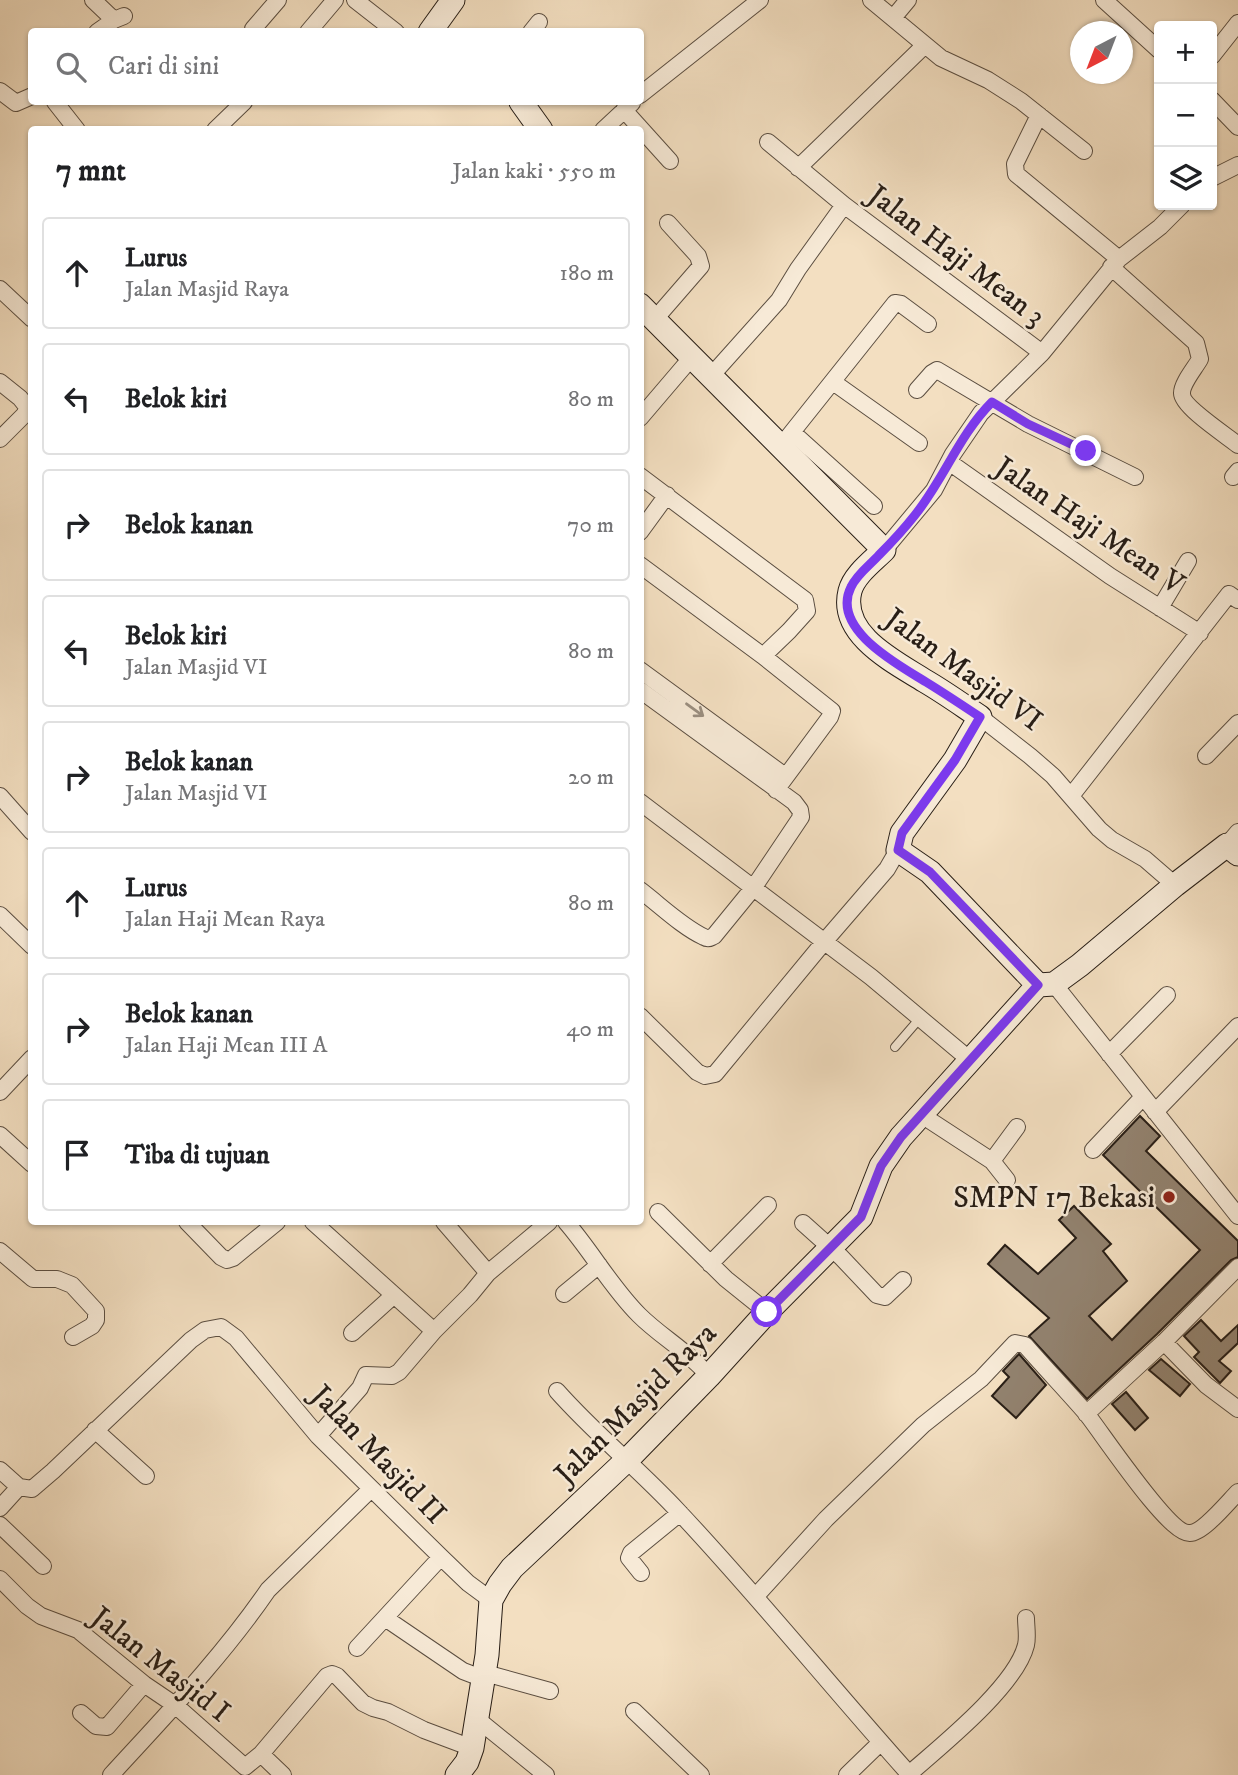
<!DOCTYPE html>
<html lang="id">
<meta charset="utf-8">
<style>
body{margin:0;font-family:"IM FELL DW Pica",serif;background:#f2f2f2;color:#202124}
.controls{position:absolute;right:21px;top:21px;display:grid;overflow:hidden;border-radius:7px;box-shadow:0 2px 5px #0004}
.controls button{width:63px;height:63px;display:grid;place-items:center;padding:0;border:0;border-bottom:2px solid #e0e0e0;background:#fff;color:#202124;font:35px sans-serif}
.compass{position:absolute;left:1070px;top:21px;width:63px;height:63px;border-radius:50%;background:#fff;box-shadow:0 2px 5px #0004;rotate:222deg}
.stop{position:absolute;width:21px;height:21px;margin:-16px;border:5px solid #7c3aed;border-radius:50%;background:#fff}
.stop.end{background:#7c3aed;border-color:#fff;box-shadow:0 2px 7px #0008}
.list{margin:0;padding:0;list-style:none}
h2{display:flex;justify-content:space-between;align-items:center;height:91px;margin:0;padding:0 28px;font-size:30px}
h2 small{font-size:23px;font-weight:400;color:#757577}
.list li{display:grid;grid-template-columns:46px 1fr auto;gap:21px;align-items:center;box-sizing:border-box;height:112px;margin:0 14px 14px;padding:0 14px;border:2px solid #e0e0e0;border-radius:7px}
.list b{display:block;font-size:26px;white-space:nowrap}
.list p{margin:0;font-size:23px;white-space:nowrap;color:#757577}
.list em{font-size:23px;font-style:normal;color:#757577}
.icon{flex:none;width:38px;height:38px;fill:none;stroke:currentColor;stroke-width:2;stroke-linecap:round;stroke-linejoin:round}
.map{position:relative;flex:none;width:1238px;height:1775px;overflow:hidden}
.search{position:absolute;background:#fff;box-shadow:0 2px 5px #0004;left:28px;top:28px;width:616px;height:77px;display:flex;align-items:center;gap:18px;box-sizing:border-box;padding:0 24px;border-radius:7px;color:#757577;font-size:26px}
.panel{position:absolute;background:#fff;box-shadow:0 2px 5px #0004;left:28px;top:126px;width:616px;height:1099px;border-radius:7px}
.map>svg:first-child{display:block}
.building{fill:#92826f;stroke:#281e16;stroke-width:2}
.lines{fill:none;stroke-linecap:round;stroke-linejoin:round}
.lane-casing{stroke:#5b4e41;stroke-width:10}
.street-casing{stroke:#5b4e41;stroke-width:18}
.secondary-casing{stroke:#281e16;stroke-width:25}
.lane{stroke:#f7ead7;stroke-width:8}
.street{stroke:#f7ead7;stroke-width:16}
.secondary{stroke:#f7ead7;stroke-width:23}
.oneway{stroke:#9a8e80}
.route{stroke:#7c3aed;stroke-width:9}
.poi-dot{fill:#8f2418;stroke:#f7ead7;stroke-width:2.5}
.labels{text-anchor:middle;stroke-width:5;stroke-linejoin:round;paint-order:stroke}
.street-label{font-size:30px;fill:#281e16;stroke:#f7ead7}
.poi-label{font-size:30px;fill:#281e16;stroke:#f7ead7;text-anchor:end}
</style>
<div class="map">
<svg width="1238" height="1775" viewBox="0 0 1238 1775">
<rect width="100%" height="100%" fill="#f3dfc1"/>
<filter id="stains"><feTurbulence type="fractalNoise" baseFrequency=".00286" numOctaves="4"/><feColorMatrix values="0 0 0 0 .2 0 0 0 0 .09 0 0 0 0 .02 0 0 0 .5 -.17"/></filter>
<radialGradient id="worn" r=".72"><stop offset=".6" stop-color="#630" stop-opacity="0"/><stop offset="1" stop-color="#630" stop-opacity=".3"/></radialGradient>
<path class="building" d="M 1140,1116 L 1160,1136 L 1146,1151 L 1238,1241 L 1238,1257 L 1231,1260 L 1157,1334 L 1087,1399 L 1029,1336 L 1049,1318 L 988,1264 L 1005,1245 L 1038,1274 L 1076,1238 L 1059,1220 L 1074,1206 L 1111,1244 L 1103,1251 L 1127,1281 L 1089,1316 L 1112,1340 L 1200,1250 L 1103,1155 Z
M 1201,1320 L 1221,1341 L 1238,1325 L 1238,1343 L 1219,1361 L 1231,1371 L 1220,1383 L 1194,1357 L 1199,1352 L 1184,1336 Z
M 1019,1354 L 1046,1385 L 1016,1418 L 992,1396 L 1009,1377 L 1003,1371 Z
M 1161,1359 L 1190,1384 L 1180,1396 L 1149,1370 Z
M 1126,1392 L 1148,1418 L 1135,1430 L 1112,1404 Z"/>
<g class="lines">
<g class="lane-casing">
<path id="lane" d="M 895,1047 L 921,1017"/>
</g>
<g class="street-casing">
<path id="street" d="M 93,0 L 114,20 L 124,16
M 355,0 L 396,32
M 871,0 L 941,58 L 988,80 L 1021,101 L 1084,151
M 1104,0 L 1159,50
M 893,18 L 908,0
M 253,29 L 278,0
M 97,32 L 114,20
M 308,32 L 335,0
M 531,32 L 539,22
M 1212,56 L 1238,23
M 0,91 L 16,103 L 32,96
M 640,95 L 760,0
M 1212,100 L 1238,127
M 55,102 L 77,130
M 624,110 L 670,161
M 1039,115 L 1015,164 L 1016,174 L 1119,259
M 215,130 L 244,102
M 603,130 L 632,103
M 768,142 L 844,205
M 798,168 L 925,45
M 1212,178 L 1238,165
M 1111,267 L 1196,343 L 1200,359 C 1195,368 1182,383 1182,393 C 1181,406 1227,436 1238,445
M 0,289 L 32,319
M 655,319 L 701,266 L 698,256 L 668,223
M 711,376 L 779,300 L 798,269 L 844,205 L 1042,353
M 0,382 L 20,398 L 28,408 L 24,415 L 0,439
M 833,382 L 919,443
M 917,390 L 932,373 L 937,370 L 1028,424 L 1135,477
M 640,418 L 692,357
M 793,433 L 874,506
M 781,446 L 895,303 L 901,304 L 928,324
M 949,462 L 1110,576 L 1200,633
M 640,476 L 805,600 L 807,611 L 789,631 L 763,656
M 1233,477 L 1238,471
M 640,532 L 667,495
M 884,550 L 934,490 L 953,454 L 981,413 L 1042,353 L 1119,259 L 1160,227 L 1182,205
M 640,565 L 763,656 L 832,711 L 830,717 L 776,790
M 1160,608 L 1188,561
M 640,670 L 785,776
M 640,690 L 794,802 L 800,810 L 801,817 L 754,887 L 714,936 C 709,938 709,940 704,937 C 681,926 660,905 640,890
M 980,717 L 1030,756 L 1053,776 L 1099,829 L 1112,840 L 1145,859 L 1175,885
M 1206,756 L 1238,723
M 0,796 L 32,832
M 1071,796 L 1229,594 L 1238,600
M 640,802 L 871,977 L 970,1060
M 1227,845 L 1238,832
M 0,915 L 32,946
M 1054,984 L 1238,1216
M 640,1016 L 697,1072 L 705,1076 L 715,1074 L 824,942 L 887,869 L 898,850
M 1109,1054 L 1167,995
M 0,1092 L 32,1058
M 1155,1112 L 1238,1026
M 920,1114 L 992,1161 L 1007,1180
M 0,1135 L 32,1164
M 1093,1150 L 1143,1097
M 992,1161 L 1017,1127
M 658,1212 L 726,1279 L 767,1312
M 187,1222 L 221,1257 L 227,1260 L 233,1258 L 277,1222
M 313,1222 L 434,1331
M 444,1222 L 488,1273
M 566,1222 C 592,1252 611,1287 639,1315 C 661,1337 689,1352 709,1376
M 803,1223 L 841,1257 L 877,1295 L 885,1297 L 903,1280
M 0,1251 L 33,1279 L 57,1279 L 72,1285 L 96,1311 L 96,1320 L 92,1326 L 73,1337
M 710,1264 L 768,1205
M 564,1294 L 599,1265
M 352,1333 L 394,1295
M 1164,1342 L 1206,1385 L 1238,1409
M 557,1391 C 595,1434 639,1469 678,1511 C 758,1596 832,1688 910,1775
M 1086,1414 L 1164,1342 L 1238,1267
M 95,1430 L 146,1476
M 318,1436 L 360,1388 L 366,1375 L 392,1376 L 399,1372 L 434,1331 L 470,1295 L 488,1273 L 549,1222
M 0,1470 L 19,1487 L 32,1489 L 53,1471 L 191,1340 L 205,1330 L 221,1327 L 236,1338 L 318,1436 L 441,1557 L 468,1583 L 491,1600
M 0,1508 L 19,1487
M 0,1525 L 43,1566
M 641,1573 L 629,1558 L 631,1553 L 680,1513
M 0,1579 L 27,1606 L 41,1616 L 78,1630 L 144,1684 L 175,1705 L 245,1767 L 261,1754 L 327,1676 L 332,1674 L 337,1676 L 363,1703 L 373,1708 L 388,1712 L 424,1730 L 472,1748
M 756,1596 L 826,1519 L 923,1425 L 981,1379 L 1015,1343 L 1025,1345 C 1045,1368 1066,1390 1086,1413 C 1102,1433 1169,1535 1190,1533 C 1203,1533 1228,1502 1238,1492
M 385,1618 L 463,1671 L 484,1679
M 357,1648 L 441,1557
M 485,1673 L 550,1691
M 634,1711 L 701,1775
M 81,1713 L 96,1726 L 107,1727 L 144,1684
M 477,1719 L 546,1775
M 261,1754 L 283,1775
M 909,1774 C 941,1746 1016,1686 1026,1645 C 1028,1637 1026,1626 1026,1618
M 111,1775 C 165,1716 222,1657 268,1590 L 371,1489
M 847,1775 L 881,1742"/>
</g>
<g class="secondary-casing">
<path id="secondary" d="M 430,32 L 453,0
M 521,102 L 541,130
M 640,305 L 884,550 C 873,561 854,575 850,591 C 839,635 895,662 925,681 C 944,692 962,705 980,717 L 955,760 L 902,833 L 898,850 L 930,872 L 1038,985
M 457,1775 L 467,1762 L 472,1748 L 487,1655 L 491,1600 L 500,1584 L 512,1568 L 628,1459 L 709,1376 L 767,1312 L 861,1217 L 881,1166 L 901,1137 L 1038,985 L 1054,984 L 1080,965 L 1175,885 L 1227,845 L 1238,854"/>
</g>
<use href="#lane" class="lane"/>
<use href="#street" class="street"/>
<use href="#secondary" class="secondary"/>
</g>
<defs><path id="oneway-shaft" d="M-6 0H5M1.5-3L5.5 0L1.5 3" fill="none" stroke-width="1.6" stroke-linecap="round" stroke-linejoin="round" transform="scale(1.75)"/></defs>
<use class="oneway" href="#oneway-shaft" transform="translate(695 710) rotate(36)"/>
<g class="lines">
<path class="route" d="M 767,1312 L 861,1217 L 881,1166 L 901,1137 L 1038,985 L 930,872 L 898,850 L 902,833 L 955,760 L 980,717 C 962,705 944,693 926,682 C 899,665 830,629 851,587 C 857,574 870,565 879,555 C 892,542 904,529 915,515 C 944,479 959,435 992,402 L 1028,424 L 1086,451"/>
</g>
<circle class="poi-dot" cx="1169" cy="1197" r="7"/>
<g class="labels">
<g class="street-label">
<text transform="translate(957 255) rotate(37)" y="10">Jalan Haji Mean 3</text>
<text transform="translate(1090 525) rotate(34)" y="10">Jalan Haji Mean V</text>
<text transform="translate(964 669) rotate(36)" y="10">Jalan Masjid VI</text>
<text transform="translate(635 1403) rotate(-45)" y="10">Jalan Masjid Raya</text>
<text transform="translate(379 1454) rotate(46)" y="10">Jalan Masjid II</text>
<text transform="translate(161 1664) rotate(38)" y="10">Jalan Masjid I</text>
</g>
<g class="poi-label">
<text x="1155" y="1207">SMPN 17 Bekasi</text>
</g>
</g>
<rect width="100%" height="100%" filter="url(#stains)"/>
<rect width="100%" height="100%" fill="url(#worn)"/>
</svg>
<div class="controls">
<button>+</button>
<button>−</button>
<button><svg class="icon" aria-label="layers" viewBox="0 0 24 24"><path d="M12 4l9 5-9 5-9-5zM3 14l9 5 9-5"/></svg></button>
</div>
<svg class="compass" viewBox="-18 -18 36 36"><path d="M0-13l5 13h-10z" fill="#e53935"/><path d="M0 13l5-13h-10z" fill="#757577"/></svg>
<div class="stop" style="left:767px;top:1312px"></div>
<div class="stop end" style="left:1086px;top:451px"></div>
<div class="search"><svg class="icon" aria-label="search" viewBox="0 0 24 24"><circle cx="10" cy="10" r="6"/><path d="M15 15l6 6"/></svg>Cari di sini</div>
<section class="panel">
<h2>7 mnt<small>Jalan kaki · 550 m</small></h2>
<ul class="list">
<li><svg class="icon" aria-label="ahead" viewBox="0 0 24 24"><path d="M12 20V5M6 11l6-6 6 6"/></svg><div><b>Lurus</b><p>Jalan Masjid Raya</p></div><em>180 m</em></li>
<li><svg class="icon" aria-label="left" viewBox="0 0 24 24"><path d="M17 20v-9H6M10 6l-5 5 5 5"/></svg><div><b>Belok kiri</b></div><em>80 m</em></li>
<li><svg class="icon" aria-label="right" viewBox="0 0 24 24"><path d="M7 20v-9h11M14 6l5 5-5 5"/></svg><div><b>Belok kanan</b></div><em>70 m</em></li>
<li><svg class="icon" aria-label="left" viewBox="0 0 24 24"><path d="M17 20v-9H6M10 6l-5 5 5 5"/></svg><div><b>Belok kiri</b><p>Jalan Masjid VI</p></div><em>80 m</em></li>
<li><svg class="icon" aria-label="right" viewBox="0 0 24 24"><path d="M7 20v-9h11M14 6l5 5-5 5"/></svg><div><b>Belok kanan</b><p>Jalan Masjid VI</p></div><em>20 m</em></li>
<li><svg class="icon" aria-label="ahead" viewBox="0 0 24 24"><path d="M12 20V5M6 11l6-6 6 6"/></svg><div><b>Lurus</b><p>Jalan Haji Mean Raya</p></div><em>80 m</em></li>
<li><svg class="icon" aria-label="right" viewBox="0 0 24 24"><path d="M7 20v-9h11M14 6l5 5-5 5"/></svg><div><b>Belok kanan</b><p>Jalan Haji Mean III A</p></div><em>40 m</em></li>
<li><svg class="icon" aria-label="arrive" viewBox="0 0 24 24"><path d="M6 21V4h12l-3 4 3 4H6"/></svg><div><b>Tiba di tujuan</b></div></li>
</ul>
</section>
</div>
